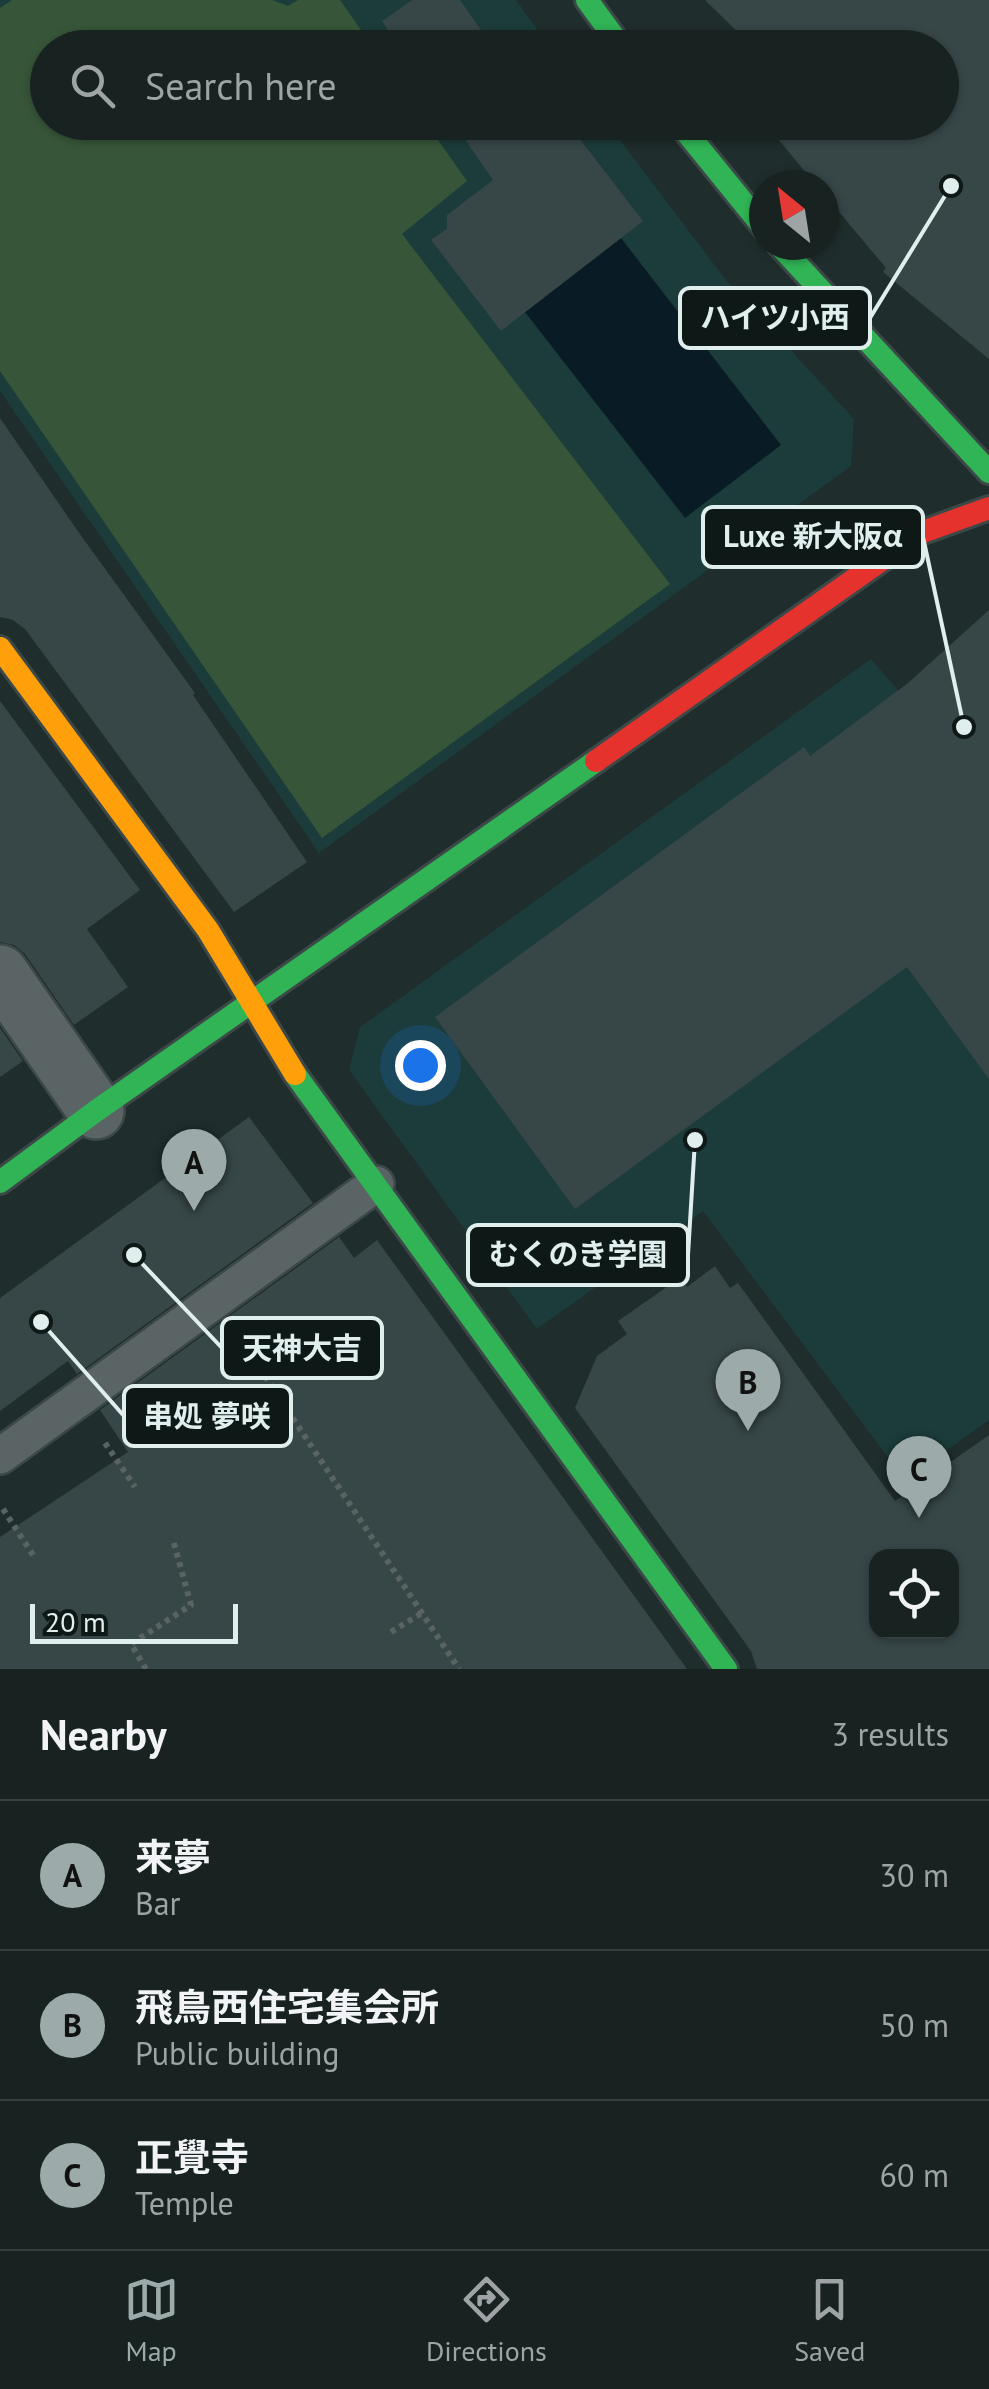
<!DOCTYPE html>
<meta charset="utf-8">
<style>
body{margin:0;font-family:"PT Sans","Noto Sans JP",sans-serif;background:#242f2e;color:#f1f3f6}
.controls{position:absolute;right:30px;bottom:30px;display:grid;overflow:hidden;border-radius:20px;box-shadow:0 2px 8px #0004}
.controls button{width:90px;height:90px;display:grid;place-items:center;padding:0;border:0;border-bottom:2px solid #363f3f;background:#172221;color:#f1f3f6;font:50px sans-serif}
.compass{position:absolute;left:749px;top:170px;width:90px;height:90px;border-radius:50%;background:#172221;box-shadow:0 2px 8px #0004;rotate:330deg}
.scale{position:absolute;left:30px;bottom:25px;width:208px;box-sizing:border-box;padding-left:10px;border:5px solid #e0efee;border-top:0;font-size:28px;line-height:35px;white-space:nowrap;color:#e0efee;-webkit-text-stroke:8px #0d1817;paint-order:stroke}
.you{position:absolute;left:420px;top:1065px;width:35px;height:35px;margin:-25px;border:8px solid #fff;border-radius:50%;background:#1a73e8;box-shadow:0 0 0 15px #1a73e833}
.badge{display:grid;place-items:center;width:65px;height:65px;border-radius:50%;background:#9cabaa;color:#111;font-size:32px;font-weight:700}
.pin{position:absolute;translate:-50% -82px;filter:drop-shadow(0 2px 5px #0008)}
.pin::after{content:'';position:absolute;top:52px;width:35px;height:30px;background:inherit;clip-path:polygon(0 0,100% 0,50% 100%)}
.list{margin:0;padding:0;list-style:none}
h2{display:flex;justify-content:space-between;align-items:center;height:130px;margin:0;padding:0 40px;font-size:42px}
h2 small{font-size:32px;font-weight:400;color:#9ea4a5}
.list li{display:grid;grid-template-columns:65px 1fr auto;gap:30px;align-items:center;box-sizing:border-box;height:150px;padding:0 40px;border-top:2px solid #363f3f}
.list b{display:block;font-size:38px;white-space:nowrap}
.list p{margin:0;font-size:32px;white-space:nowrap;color:#9ea4a5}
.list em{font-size:32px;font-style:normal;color:#9ea4a5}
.icon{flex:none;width:55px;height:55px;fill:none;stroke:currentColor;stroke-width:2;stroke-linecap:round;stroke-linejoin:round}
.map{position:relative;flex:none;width:989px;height:1669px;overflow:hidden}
.search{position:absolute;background:#172221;box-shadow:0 2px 8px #0004;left:30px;right:30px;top:30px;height:110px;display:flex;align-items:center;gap:25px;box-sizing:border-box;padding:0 35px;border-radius:55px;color:#9ea4a5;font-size:38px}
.sheet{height:580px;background:#172221}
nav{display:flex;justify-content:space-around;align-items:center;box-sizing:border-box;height:140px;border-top:2px solid #363f3f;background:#172221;font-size:28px;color:#9ea4a5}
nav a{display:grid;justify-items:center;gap:5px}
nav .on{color:#9cabaa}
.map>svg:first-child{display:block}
.built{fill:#1b3c3a}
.green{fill:#375639}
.water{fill:#091c26}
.building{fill:#374647;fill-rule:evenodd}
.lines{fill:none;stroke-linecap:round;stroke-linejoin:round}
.lane-casing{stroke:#3c4848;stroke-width:40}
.street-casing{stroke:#3c4848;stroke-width:60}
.fast-casing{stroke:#3c4848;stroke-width:28}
.slow-casing{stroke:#3c4848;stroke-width:28}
.jam-casing{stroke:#3c4848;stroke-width:28}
.path{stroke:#586362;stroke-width:6;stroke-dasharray:5 5;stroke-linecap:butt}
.lane{stroke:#5a6464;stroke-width:35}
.street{stroke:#5a6464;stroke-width:55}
.fast{stroke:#30b455;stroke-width:22}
.slow{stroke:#ff9f0a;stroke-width:22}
.jam{stroke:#e5322d;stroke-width:22}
.leader{fill:none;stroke:#e0efee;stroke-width:4}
.callout-dot{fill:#e0efee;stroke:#0d1817;stroke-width:4}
.callout{fill:#0d1817;stroke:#e0efee;stroke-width:4}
.callout-label{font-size:30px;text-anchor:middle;font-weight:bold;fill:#e0efee}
</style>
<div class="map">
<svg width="989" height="1669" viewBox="0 0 989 1669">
<rect width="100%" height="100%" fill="#1f2d2c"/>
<path class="built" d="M 0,0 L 516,0 L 550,47 L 48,48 L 48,122 L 607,123 L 726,280 L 854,419 L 851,466 L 319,853 L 0,391 Z
M 871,659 L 989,793 L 989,1420 L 905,1480 L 703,1211 L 537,1329 L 349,1070 L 360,1027 Z"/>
<path class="green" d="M 12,0 L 272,0 L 288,6 L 298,0 L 340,0 L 373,47 L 48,48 L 48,122 L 426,123 L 467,181 L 402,234 L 670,584 L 322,838 L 0,371 L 0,8 Z"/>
<path class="water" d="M 621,238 L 781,445 L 685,518 L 525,312 Z"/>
<path class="building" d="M 412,0 L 460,0 L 494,48 L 400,48 L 382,21 Z
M 705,0 L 989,0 L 989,359 L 883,272 L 886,268 L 824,194 L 824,185 L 816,185 L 764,122 L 942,122 L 942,48 L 754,48 Z
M 453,122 L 546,122 L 554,134 L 576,134 L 643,221 L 501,331 L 431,240 L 447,229 L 447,215 L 493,180 Z
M 0,418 L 77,530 L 195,693 L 193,695 L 307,862 L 234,912 L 25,629 L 13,620 L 0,617 Z
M 989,610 L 989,1079 L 907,967 L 575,1209 L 435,1017 L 804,747 L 810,756 L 908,683 Z
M 0,701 L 140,890 L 87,929 L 128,987 L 74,1025 L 25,954 L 14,945 L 0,942 Z
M 0,1028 L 23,1061 L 0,1077 Z
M 249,1117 L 313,1203 L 77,1374 L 68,1361 L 0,1411 L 0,1298 Z
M 339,1237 L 354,1258 L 377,1240 L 687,1669 L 0,1669 L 0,1537 L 128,1452 L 100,1410 Z
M 715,1266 L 730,1288 L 738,1283 L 895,1501 L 989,1435 L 989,1669 L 757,1669 L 751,1651 L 575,1408 L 597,1356 L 627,1334 L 618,1321 L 681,1277 L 687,1287 ZM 876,1556 L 952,1556 L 952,1632 L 876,1632 Z"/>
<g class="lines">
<g class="lane-casing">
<path id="lane" d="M 0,1456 L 376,1184"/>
</g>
<g class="street-casing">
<path id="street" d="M 0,973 L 96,1111"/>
</g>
<g class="fast-casing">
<path id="fast" d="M 587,0 L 622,48
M 678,122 L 764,228
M 779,245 L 989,472
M 295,1074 L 726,1669
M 0,1182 L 96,1111 L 596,761"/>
</g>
<g class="slow-casing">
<path id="slow" d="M 0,648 L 208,930 L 295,1074"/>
</g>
<g class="jam-casing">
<path id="jam" d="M 596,761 L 920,533 L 989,508"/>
</g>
<path class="path" d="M 243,1343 L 459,1669
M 105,1443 L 135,1487
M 3,1509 L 33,1555
M 391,1632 L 422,1613
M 146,1669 L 131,1644 L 191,1605 L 173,1540"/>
<use href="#lane" class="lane"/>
<use href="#street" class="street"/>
<use href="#fast" class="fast"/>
<use href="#slow" class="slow"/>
<use href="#jam" class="jam"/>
</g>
<path class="leader" d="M951 186L870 318M964 727L923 537M695 1140L688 1255M134 1255L222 1348M41 1322L124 1416"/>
<g class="callout-dot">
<circle cx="951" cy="186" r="10"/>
<circle cx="964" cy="727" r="10"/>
<circle cx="695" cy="1140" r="10"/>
<circle cx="134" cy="1255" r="10"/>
<circle cx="41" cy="1322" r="10"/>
</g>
<g class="callout">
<rect x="680" y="288" width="190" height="60" rx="10"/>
<rect x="703" y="507" width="220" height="60" rx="10"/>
<rect x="468" y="1225" width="220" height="60" rx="10"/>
<rect x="222" y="1318" width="160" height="60" rx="10"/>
<rect x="124" y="1386" width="167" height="60" rx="10"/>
</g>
<g class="callout-label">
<text x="775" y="328">ハイツ小西</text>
<text x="813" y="547">Luxe 新大阪α</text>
<text x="578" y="1265">むくのき学園</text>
<text x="302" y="1359">天神大吉</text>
<text x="207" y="1427">串処 夢咲</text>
</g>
</svg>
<div class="controls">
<button><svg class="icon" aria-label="locate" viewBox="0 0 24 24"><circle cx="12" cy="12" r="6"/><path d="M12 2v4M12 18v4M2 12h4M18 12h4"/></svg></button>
</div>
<svg class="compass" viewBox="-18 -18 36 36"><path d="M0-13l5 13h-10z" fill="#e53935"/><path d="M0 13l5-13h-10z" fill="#9ea4a5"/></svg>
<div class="scale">20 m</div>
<div class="you"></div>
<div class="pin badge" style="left:194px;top:1211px">A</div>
<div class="pin badge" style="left:748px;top:1431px">B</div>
<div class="pin badge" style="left:919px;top:1518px">C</div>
<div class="search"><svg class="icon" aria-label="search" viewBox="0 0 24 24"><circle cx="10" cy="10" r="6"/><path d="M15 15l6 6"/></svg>Search here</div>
</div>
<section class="sheet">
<h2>Nearby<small>3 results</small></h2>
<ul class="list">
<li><span class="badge">A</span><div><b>来夢</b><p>Bar</p></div><em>30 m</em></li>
<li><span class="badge">B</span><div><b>飛鳥西住宅集会所</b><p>Public building</p></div><em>50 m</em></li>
<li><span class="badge">C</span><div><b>正覺寺</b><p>Temple</p></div><em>60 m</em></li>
</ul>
</section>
<nav>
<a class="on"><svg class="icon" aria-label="map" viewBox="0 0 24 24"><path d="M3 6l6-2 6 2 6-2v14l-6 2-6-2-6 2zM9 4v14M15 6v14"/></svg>Map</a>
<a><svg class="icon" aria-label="directions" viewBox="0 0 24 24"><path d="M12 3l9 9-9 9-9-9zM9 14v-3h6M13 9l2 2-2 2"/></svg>Directions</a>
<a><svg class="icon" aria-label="saved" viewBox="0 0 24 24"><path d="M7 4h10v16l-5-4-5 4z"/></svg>Saved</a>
</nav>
